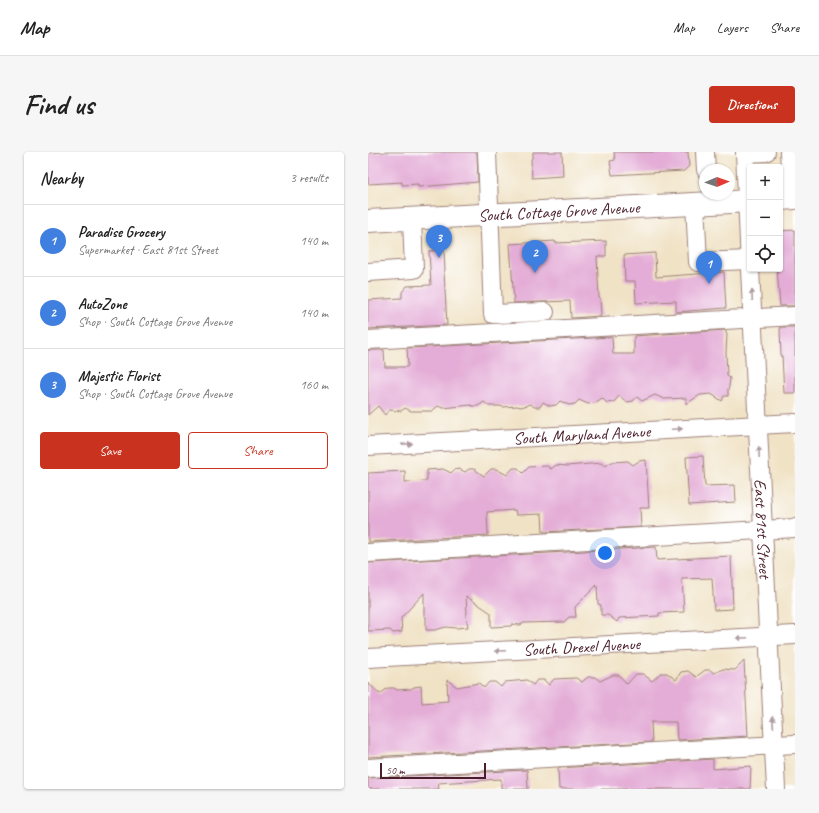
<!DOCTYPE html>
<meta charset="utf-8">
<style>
body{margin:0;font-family:Caveat,sans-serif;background:#f6f6f6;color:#222}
.controls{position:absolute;right:12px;top:12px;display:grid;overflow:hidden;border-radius:4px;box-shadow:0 1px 3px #0004}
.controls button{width:36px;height:36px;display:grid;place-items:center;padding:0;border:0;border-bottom:1px solid #e0e0e0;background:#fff;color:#222;font:20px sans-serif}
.compass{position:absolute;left:331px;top:12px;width:36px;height:36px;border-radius:50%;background:#fff;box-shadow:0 1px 3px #0004;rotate:88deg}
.scale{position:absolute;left:12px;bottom:10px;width:106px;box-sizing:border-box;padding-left:4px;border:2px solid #4a1f2b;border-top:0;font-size:11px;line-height:14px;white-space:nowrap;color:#4a1f2b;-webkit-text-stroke:3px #fff;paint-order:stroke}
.you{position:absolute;left:237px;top:401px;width:14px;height:14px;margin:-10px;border:3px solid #fff;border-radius:50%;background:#1a73e8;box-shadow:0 0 0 6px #1a73e833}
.badge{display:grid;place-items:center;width:26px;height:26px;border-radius:50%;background:#c8321e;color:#fff;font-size:13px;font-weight:700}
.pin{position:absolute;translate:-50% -33px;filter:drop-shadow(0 1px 2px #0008)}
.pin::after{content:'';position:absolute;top:21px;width:14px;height:12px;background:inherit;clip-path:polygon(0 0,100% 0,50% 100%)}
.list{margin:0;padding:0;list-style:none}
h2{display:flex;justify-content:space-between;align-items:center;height:52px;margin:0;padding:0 16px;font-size:17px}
h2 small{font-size:13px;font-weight:400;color:#767676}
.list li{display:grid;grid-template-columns:26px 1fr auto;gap:12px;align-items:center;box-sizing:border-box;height:72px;padding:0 16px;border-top:1px solid #e0e0e0}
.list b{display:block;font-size:15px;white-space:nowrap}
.list p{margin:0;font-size:13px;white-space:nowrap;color:#767676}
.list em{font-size:13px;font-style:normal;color:#767676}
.actions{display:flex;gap:8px;padding:12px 16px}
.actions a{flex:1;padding:9px 0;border:1px solid #c8321e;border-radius:4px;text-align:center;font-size:14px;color:#c8321e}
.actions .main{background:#c8321e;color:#fff}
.icon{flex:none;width:22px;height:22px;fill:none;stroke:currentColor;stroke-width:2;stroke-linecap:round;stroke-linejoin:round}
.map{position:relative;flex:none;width:427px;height:637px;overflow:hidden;border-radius:4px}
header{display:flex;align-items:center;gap:24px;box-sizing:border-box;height:56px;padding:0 20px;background:#fff;border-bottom:1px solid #e0e0e0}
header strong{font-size:19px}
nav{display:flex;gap:22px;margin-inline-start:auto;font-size:14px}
.intro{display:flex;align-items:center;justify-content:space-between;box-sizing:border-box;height:96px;padding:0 24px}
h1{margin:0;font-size:28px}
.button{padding:10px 18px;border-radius:4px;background:#c8321e;color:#fff;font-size:14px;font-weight:700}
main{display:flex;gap:24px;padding:0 24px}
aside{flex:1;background:#fff;border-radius:4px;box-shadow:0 1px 3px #0004}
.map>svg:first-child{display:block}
.building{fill:#e4add7}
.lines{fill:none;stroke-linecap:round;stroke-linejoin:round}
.minor-casing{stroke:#9d8078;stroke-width:20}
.major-casing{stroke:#9d8078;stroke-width:24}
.minor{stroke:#fff;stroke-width:18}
.major{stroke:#fff;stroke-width:22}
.oneway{fill:#ae9aa0}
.labels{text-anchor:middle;stroke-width:3.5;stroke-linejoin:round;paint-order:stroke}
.street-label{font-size:17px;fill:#4a1f2b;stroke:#fff}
</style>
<header>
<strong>Map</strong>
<nav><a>Map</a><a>Layers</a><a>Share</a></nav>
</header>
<div class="intro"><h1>Find us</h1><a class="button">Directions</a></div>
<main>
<aside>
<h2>Nearby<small>3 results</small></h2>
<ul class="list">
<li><span class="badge" style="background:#3f7fe0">1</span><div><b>Paradise Grocery</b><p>Supermarket · East 81st Street</p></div><em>140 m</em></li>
<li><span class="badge" style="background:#3f7fe0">2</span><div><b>AutoZone</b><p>Shop · South Cottage Grove Avenue</p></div><em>140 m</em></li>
<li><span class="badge" style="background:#3f7fe0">3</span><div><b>Majestic Florist</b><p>Shop · South Cottage Grove Avenue</p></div><em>160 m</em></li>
</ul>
<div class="actions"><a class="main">Save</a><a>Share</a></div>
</aside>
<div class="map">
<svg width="427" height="637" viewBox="0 0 427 637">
<rect width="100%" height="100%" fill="#fff"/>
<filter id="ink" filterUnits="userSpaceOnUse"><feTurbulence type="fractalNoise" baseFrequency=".025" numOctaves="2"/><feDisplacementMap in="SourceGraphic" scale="8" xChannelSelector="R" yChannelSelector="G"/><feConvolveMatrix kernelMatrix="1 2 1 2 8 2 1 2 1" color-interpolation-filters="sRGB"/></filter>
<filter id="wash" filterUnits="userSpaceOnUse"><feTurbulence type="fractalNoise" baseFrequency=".012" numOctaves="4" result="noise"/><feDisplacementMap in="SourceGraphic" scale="16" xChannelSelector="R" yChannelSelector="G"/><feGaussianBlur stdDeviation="0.9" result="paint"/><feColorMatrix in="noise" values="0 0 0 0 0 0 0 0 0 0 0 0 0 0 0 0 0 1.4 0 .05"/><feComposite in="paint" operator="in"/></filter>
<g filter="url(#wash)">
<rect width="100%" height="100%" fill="#f0e2c5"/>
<g id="blocks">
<path class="building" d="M 18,0 L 109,0 L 110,30 L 50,35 L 50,32 L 34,33 L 34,30 L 0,32 L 0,1 Z
M 165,0 L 194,0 L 195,24 L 164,26 L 163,7 L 165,5 Z
M 246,0 L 320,0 L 321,14 L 316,19 L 244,23 L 242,9 L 247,8 Z
M 427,78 L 427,154 L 412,154 L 409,117 L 412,117 L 412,79 Z
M 187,89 L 187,91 L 238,89 L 238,104 L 229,104 L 231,146 L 232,146 L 233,164 L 203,166 L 202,149 L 146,151 L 142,92 Z
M 76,98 L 77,118 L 76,120 L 79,173 L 0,177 L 0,148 L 34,146 L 34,140 L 39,134 L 63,133 L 61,99 Z
M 287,101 L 288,125 L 356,120 L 358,156 L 308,160 L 308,149 L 268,151 L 267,129 L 257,129 L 256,103 Z
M 412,175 L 427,175 L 427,241 L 416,241 L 414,204 L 413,205 Z
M 357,178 L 359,183 L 358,200 L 359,224 L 362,226 L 361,235 L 360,237 L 360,244 L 356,244 L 354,249 L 343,242 L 332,243 L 318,252 L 318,246 L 296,247 L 287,243 L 274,249 L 269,245 L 265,249 L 259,250 L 251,244 L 246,250 L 239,251 L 234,246 L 227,251 L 220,252 L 211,248 L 207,252 L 201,253 L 192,249 L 188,253 L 182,254 L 175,250 L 172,255 L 166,255 L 163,252 L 153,255 L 149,254 L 135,255 L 132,254 L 121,254 L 116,250 L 110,254 L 104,254 L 103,253 L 75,256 L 70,254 L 64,259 L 43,259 L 37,256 L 33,259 L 21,258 L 17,263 L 10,254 L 0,263 L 0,198 L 16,198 L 17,215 L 39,215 L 40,213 L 39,196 L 244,185 L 245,202 L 266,202 L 266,184 Z
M 335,304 L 337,334 L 367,333 L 368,350 L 321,353 L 318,305 Z
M 278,308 L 281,356 L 272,356 L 273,375 L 175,380 L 174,362 L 148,363 L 147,358 L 119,360 L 120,383 L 0,390 L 0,321 L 37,319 L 37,330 L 59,329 L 59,318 L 75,317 L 83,321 L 86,318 L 91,317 L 97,320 L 101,317 L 106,317 L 116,324 L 123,317 L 128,317 L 139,323 L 145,316 L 150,316 L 155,321 L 161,315 L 179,314 L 183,317 L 188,313 L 199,314 L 233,311 L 237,314 L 244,310 L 260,309 L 265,313 L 271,309 Z
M 288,395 L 289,408 L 363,404 L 365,457 L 346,458 L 344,426 L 314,427 L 316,460 L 291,461 L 291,464 L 251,466 L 249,470 L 240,463 L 233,463 L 233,453 L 230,452 L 229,433 L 207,455 L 208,465 L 201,465 L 196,470 L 156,471 L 152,473 L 144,472 L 143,474 L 123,475 L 123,461 L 98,444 L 99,461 L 98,463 L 100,475 L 88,476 L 78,475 L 67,478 L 58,478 L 58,465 L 56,464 L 56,441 L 33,466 L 34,480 L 25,481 L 22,478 L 0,479 L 0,411 Z
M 376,509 L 380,584 L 309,588 L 308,570 L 283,570 L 284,590 L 0,605 L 0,531 L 12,542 L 20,536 L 26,536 L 29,538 L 43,537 L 46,535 L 53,534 L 54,551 L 80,549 L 79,528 L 89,535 L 111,531 L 116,536 L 121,530 L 127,530 L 133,535 L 137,530 L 159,528 L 165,533 L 169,528 L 176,528 L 181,533 L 186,527 L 208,526 L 214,530 L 220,525 L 227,525 L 232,529 L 245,523 L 251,523 L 259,532 L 268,522 L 275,522 L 284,529 L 293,521 L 299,521 L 308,528 L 313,520 L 320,519 L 328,525 L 337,518 L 342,518 L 346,521 L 355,517 L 367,518 Z
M 345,607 L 345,617 L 383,614 L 382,637 L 191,637 L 190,616 Z
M 159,618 L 160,637 L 133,637 L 133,627 L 70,631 L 71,637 L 0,637 L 0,626 Z"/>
</g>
</g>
<g filter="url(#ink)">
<use href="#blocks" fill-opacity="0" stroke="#9d8078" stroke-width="1"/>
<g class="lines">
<g class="minor-casing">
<g id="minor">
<path d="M 119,0 L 125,162 L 177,160"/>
<path d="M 337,0 L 338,18"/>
<path d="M 377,0 L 382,112"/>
<path d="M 421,0 L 424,46"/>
<path d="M 377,1 L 398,0"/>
<path d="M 327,52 L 330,110 L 382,108"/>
<path id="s1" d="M 382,117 L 408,637"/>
<path d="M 0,120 L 46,117 L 44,67"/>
<path d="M 0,188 L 427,164"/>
<path id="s2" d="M 0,294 L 427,271"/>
<path d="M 0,401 L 427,376"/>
<path id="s3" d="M 0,506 L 427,483"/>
<path d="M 0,616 L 427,592"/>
</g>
</g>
<g class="major-casing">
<g id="major">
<path d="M 412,47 L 427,46"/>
<path id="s4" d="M 0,69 L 382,49"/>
</g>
</g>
<use href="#minor" class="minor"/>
<use href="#major" class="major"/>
</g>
<defs><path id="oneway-solid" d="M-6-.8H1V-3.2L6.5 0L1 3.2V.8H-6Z"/></defs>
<g class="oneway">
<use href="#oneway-solid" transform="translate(384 143) rotate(-93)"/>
<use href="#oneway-solid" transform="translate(309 277) rotate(-3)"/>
<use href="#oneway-solid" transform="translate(39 292) rotate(-3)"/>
<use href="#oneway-solid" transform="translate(391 300) rotate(-93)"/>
<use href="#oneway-solid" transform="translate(374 486) rotate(177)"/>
<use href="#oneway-solid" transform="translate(132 499) rotate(177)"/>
<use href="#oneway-solid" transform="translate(405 570) rotate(-93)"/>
</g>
</g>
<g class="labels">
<g class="street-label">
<text dy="6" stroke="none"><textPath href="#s4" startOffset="191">South Cottage Grove Avenue</textPath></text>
<text dy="6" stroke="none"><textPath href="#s2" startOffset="214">South Maryland Avenue</textPath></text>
<text dy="6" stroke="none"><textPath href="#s1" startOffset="260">East 81st Street</textPath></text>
<text dy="6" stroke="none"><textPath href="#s3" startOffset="214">South Drexel Avenue</textPath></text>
</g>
</g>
</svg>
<div class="controls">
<button>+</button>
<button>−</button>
<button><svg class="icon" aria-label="locate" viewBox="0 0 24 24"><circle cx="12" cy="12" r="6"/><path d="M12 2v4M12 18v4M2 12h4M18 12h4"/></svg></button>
</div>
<svg class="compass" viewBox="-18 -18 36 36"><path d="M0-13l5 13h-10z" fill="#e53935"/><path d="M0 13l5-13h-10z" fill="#767676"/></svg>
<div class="scale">50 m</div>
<div class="you"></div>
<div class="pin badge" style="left:341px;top:132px;background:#3f7fe0">1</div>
<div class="pin badge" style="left:167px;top:121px;background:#3f7fe0">2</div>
<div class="pin badge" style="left:71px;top:106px;background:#3f7fe0">3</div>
</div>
</main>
